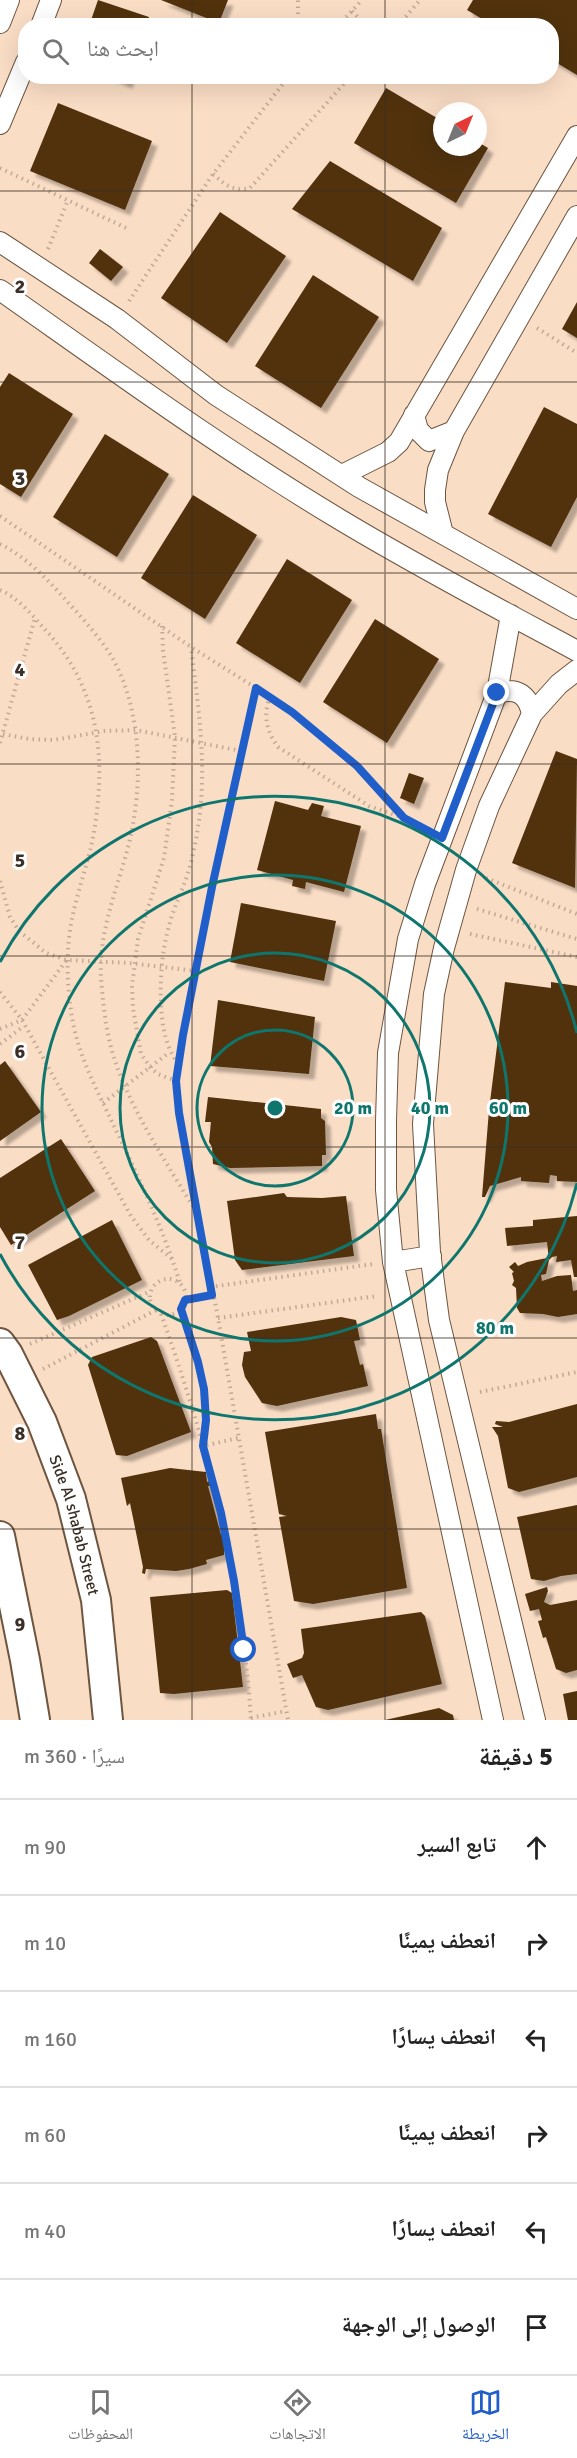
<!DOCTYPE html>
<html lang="ar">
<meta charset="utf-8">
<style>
body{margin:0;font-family:Signika,"Noto Naskh Arabic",sans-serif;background:#f6f6f6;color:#222;direction:rtl}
.compass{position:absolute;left:433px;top:102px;width:54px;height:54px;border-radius:50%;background:#fff;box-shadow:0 6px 24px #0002;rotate:43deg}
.stop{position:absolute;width:18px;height:18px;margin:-14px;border:4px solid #205eca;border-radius:50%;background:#fff}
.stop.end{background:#205eca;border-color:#fff;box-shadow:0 2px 6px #0008}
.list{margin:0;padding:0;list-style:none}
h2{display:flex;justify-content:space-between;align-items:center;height:78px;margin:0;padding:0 24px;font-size:26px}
h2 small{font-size:20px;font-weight:400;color:#767676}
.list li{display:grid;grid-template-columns:39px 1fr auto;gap:18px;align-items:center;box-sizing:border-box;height:96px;padding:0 24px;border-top:2px solid #e0e0e0}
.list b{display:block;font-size:22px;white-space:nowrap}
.list em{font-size:20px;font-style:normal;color:#767676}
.icon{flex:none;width:33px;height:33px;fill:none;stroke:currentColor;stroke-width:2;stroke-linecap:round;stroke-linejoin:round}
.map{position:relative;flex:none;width:577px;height:1720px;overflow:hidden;direction:ltr}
.search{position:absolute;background:#fff;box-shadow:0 6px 24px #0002;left:18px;right:18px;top:18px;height:66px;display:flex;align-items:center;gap:15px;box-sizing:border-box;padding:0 21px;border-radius:24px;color:#767676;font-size:22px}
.sheet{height:654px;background:#fff}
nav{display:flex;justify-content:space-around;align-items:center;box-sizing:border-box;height:84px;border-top:2px solid #e0e0e0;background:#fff;font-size:16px;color:#767676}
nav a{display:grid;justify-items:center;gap:3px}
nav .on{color:#205eca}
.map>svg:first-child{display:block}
.building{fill:#51300c;filter:url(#shadow)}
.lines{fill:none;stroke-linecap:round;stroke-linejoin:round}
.street-casing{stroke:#6d5540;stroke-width:22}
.secondary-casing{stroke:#6d5540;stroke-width:32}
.path{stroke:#c1a996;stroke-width:4;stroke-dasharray:1.5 4.5;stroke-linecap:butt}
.street{stroke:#fff;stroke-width:20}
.secondary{stroke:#fff;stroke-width:28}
.route{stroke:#205eca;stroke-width:8}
.grid{fill:none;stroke:#3b3027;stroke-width:1.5;stroke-opacity:0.55}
.ring{fill:none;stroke:#0f766e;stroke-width:3}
.labels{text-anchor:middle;stroke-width:6;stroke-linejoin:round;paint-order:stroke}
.street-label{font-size:16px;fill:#3b3027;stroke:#fff}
.grid-label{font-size:20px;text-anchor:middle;font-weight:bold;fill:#3b3027;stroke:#fff;stroke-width:6;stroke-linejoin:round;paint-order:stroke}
.centre{fill:#0f766e;stroke:#fff;stroke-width:3}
.ring-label{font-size:18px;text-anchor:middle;font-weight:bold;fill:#0f766e;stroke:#fff;stroke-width:6;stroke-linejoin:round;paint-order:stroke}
</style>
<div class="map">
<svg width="577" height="1720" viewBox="0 0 577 1720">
<defs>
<filter id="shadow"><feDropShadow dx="5.5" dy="5.5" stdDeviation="1.5" flood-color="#0004"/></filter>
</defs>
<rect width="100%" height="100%" fill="#faddc5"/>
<path class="building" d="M 98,0 L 149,17 L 146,26 L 89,26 Z
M 161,0 L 228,0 L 219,23 Z
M 473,0 L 577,0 L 577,75 L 552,60 L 552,26 L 494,26 L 467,10 Z
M 110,76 L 129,76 L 127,83 Z
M 386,88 L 442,121 L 442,147 L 478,147 L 478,142 L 488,148 L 456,203 L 354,143 Z
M 58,103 L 152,141 L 125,210 L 30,171 Z
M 330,161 L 442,228 L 413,281 L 292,209 Z
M 220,212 L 286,256 L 227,343 L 161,298 Z
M 100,249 L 123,267 L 111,281 L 89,263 Z
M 313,275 L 379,317 L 321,408 L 255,366 Z
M 577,302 L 577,338 L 562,329 Z
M 9,373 L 73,414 L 21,497 L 0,484 L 0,387 Z
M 544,407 L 577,424 L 577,497 L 551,547 L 488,514 Z
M 105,434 L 169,474 L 117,557 L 53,517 Z
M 193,495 L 257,535 L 205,619 L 141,578 Z
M 287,559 L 352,600 L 300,683 L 236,643 Z
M 375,619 L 439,659 L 387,743 L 323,702 Z
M 556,751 L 577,759 L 575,888 L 512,863 Z
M 409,773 L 424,778 L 414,804 L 400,798 Z
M 275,801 L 308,810 L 312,803 L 324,806 L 321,816 L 361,826 L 344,892 L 306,882 L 305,889 L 292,886 L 293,880 L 257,870 Z
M 241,903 L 336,921 L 324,981 L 230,962 Z
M 505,982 L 551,988 L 551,982 L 577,986 L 577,1182 L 557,1181 L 557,1176 L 550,1175 L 549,1183 L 521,1181 L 521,1177 L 490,1186 L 485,1197 L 482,1197 L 489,1110 Z
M 218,1000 L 315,1017 L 309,1074 L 210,1066 Z
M 5,1061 L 41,1112 L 0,1141 L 0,1065 Z
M 208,1097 L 321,1109 L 321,1118 L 325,1121 L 326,1155 L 322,1155 L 322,1166 L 230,1168 L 213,1164 L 212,1147 L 209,1142 L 211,1122 L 205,1122 Z
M 61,1139 L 95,1191 L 11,1245 L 0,1227 L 0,1178 Z
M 284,1193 L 287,1197 L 322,1198 L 346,1196 L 354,1256 L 242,1270 L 235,1260 L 227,1201 Z
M 577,1216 L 577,1277 L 574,1277 L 571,1260 L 556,1262 L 557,1256 L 552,1257 L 549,1260 L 546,1274 L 541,1275 L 542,1281 L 557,1276 L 571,1275 L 573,1291 L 577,1290 L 577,1314 L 558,1317 L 543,1314 L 520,1313 L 517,1308 L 516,1288 L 512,1285 L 514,1281 L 512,1273 L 514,1272 L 509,1267 L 515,1262 L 518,1266 L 527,1262 L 547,1258 L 549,1260 L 547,1242 L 507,1246 L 505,1228 L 533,1226 L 533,1220 Z
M 112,1220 L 142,1280 L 69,1316 L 57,1320 L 28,1265 Z
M 341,1317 L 356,1320 L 360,1340 L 354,1341 L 360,1365 L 363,1364 L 368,1386 L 277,1406 L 262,1403 L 245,1377 L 242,1365 L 244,1352 L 251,1351 L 247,1332 Z
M 151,1337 L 157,1341 L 191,1432 L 127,1456 L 116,1455 L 88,1365 L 92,1357 Z
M 577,1404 L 577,1477 L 519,1492 L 508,1488 L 498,1436 L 492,1427 L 503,1427 L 495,1424 L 496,1421 L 509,1422 Z
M 376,1414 L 378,1429 L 381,1429 L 407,1588 L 313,1604 L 294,1601 L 279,1517 L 287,1516 L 279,1514 L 265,1432 Z
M 170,1468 L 206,1472 L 207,1482 L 210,1481 L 211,1486 L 208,1486 L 221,1535 L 224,1535 L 224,1555 L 206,1560 L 207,1564 L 189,1569 L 176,1571 L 146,1569 L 145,1574 L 142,1573 L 143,1567 L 130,1503 L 127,1506 L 121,1478 Z
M 577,1505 L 577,1574 L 561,1576 L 544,1581 L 531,1579 L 517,1517 Z
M 547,1587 L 548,1591 L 544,1602 L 550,1605 L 577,1600 L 577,1670 L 566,1673 L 556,1669 L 546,1637 L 543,1638 L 538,1621 L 542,1620 L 539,1609 L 530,1611 L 525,1594 Z
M 227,1590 L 232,1593 L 243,1687 L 174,1694 L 160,1693 L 150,1597 Z
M 421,1612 L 425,1616 L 442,1684 L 328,1710 L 316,1707 L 302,1675 L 293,1678 L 287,1664 L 302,1658 L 304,1653 L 301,1629 Z
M 577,1691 L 577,1720 L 568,1720 L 563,1694 Z
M 439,1708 L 453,1715 L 454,1720 L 385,1720 Z"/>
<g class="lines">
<g class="street-casing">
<path id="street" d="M 0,23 L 9,0
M 41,26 L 51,0
M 0,124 L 26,62
M 0,242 L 117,319 L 216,395 L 359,487 L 577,609
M 0,290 C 111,368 222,449 339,519 C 417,566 497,608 577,651
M 414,415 L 418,430 L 429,441 L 454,431
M 342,475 L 388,452 L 399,442 L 577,136
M 443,534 L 435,502 L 435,490 L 438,470 L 454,431 L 577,216
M 497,693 C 516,687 528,694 532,714
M 393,1262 L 431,1256
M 493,1720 L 393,1262 L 386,1190 L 386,1121 L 388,1053 L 408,939 L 425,884 L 497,693 L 511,615
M 535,1720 L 439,1320 L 430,1252 L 423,1124 L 434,994 L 444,948 L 466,870 L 489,806 L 532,714 L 559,684 L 577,670"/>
</g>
<g class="secondary-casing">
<g id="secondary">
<path id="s1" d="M 0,1343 L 8,1354 L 42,1422 L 71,1499 L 96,1600 L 108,1720"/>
<path d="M 0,1536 L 25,1660 L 35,1720"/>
</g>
</g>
<path class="path" d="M 352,11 L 366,26
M 298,26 L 298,0
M 338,26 L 362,0
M 398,26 L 420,0
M 0,168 L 126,228
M 213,174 C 225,185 234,192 250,188 L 351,76
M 48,249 L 68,200
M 129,301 L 213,174 L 289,76
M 537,328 L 577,353
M 0,516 L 191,647 L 256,688 L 212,887 L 183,1035 L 176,1081 L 179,1113 L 218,1318 L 288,1720
M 0,544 C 26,557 46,578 65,599 C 82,618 100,637 113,659 C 139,706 142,767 134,818 C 126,873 98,921 101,977 C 103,1004 106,1032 114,1058 C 132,1112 166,1162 195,1210
M 0,590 C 21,599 35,619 50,635 C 100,693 106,759 94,832 C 88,867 73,901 69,938 C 66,966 68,995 73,1023 C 80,1059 98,1092 113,1124 C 138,1176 163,1228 180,1283
M 162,626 L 163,650 L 175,737 L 172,800 L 164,858 L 138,939 L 132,986 L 133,1008 L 141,1054 L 150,1067 L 158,1074 L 176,1081
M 256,688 L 292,712 L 342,752 L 368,776 L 404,818 L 423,828
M 270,696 C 263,716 266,730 278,747 L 369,806 L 404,818
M 3,734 L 29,739 L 54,740 L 104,731 L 136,730 L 241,751
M 0,743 L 35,618
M 486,878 L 577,914
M 0,881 L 10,917 L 19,931 L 46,953 L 67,960 L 129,963 L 196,971
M 477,909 L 577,939
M 470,934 L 577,957
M 0,992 L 22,1020 L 131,1216 L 149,1240 L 172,1259
M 0,1029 L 22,1020 L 66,961
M 0,1044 L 24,1026
M 178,1064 C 165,1045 162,1026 161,1003 C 160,977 162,951 169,926 C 172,913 178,900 183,887 C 191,867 196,842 199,820 C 207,762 198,705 191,647
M 103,1103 L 170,1052
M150 1297a18 18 0 1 1 36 0a18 18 0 1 1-36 0Z
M 210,1287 L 373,1264
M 185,1300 L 212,1295
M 181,1309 C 197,1354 209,1397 203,1446 L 238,1438
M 161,1314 C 208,1445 242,1581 251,1720
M 218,1318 L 377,1296
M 30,1344 L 151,1291
M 43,1369 L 156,1310
M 480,1392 L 577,1372
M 251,1718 L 286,1711"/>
<use href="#street" class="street"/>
<use href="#secondary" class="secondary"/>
</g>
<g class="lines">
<path class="route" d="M 244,1650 L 234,1581 L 221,1513 L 203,1446 L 206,1420 L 204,1389 L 198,1362 L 181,1309 L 185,1300 L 212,1295 L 179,1113 L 176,1081 L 183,1035 L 212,887 L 256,688 L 292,712 L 357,766 L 404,818 L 442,838 L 497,693"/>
</g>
<path class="grid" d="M 192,0 L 192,26M 385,0 L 385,26M 192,76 L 192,1720M 385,76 L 385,1720M 0,191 L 577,191M 0,382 L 577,382M 0,573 L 577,573M 0,764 L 577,764M 0,956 L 577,956M 0,1147 L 577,1147M 0,1338 L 577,1338M 0,1529 L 577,1529"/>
<g class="ring">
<circle cx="275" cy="1108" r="78"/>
<circle cx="275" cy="1108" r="155"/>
<circle cx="275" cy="1108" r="233"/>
<path d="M577 1183A311 311 0 0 1 0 1254M0 962A311 311 0 0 1 577 1033"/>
</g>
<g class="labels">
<g class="street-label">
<text dy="6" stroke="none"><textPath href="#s1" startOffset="198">Side Al shabab Street</textPath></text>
</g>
</g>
<g class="grid-label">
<text x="20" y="293">2</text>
<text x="20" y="485">3</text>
<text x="20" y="676">4</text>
<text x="20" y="867">5</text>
<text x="20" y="1058">6</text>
<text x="20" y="1249">7</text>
<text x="20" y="1440">8</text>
<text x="20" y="1631">9</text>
</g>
<circle cx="275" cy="1108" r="9" class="centre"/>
<g class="ring-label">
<text x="353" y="1114">20 m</text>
<text x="430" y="1114">40 m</text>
<text x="508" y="1114">60 m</text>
<text x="495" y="1334">80 m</text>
</g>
</svg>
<svg class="compass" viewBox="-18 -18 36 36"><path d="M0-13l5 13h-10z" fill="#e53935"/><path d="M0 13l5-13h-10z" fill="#767676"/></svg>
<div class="stop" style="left:244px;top:1650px"></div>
<div class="stop end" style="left:497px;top:693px"></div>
<div class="search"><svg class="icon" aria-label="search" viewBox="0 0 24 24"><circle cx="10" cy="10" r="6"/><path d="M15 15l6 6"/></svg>ابحث هنا</div>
</div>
<section class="sheet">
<h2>5 دقيقة<small>سيرًا · 360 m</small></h2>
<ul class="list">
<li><svg class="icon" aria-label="ahead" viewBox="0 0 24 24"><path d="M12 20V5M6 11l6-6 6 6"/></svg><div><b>تابع السير</b></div><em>90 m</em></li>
<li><svg class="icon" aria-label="right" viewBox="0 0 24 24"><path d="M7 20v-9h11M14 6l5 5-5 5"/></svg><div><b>انعطف يمينًا</b></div><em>10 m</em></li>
<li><svg class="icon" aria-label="left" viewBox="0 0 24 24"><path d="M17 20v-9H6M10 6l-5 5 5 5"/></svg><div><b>انعطف يسارًا</b></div><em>160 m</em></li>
<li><svg class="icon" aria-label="right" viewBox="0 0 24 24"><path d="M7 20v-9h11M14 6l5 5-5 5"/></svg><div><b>انعطف يمينًا</b></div><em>60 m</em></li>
<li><svg class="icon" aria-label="left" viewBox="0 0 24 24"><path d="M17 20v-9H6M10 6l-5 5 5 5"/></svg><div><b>انعطف يسارًا</b></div><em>40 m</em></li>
<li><svg class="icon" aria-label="arrive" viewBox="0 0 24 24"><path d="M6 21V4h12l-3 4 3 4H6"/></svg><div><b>الوصول إلى الوجهة</b></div></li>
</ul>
</section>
<nav>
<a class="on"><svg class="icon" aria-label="map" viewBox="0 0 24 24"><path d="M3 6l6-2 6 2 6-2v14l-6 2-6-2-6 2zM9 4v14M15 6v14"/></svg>الخريطة</a>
<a><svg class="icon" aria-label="directions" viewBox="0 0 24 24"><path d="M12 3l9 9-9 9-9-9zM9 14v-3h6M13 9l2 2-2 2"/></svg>الاتجاهات</a>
<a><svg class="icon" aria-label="saved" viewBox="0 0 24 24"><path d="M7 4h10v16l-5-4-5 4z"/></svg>المحفوظات</a>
</nav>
